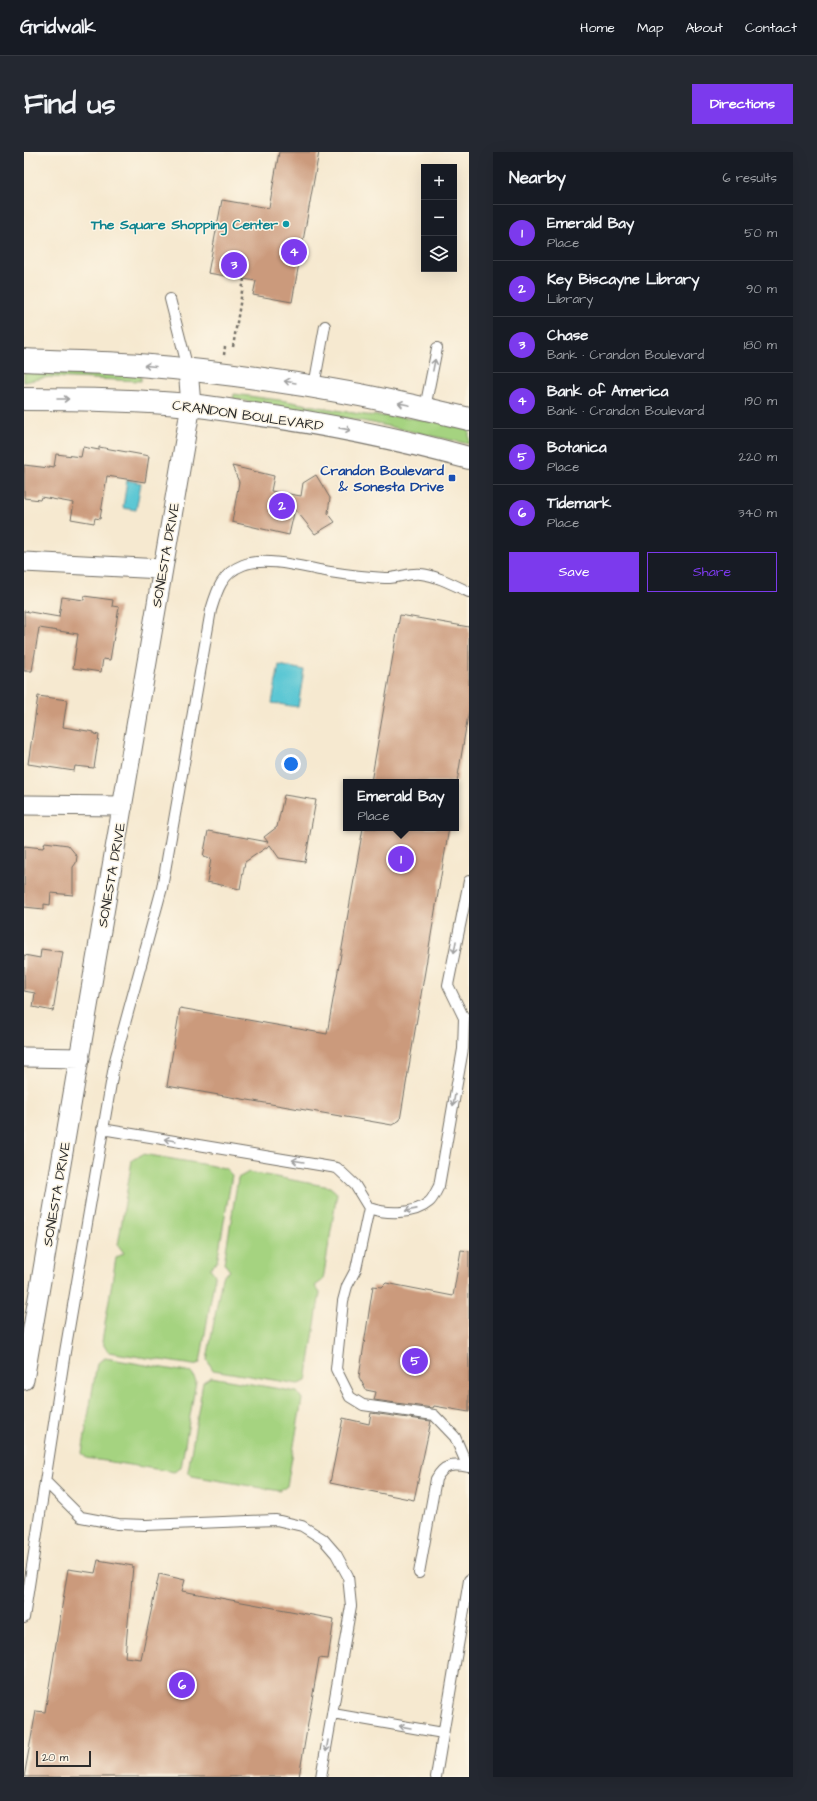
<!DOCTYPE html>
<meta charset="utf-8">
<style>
body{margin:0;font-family:"Architects Daughter",sans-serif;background:#242831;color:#f1f3f6}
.controls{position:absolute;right:12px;top:12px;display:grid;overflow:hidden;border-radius:0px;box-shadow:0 4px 16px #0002}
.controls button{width:36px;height:36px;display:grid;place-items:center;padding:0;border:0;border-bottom:1px solid #363941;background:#171b24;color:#f1f3f6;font:20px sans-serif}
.scale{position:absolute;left:12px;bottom:10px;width:55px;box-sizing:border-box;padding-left:4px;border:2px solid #2b2b2b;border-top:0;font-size:11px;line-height:14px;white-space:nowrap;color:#2b2b2b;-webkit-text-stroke:3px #fcf5e5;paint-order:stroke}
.you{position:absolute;left:267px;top:612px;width:14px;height:14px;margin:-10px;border:3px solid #fff;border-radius:50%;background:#1a73e8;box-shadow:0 0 0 6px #1a73e833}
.badge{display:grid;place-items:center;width:26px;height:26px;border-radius:50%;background:#7c3aed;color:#fff;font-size:13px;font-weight:700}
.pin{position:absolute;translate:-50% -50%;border:2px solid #fff;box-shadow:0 1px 4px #0006}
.popup{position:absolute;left:319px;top:627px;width:116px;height:52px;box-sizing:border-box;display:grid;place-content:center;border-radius:0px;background:#171b24;filter:drop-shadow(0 1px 3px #0005);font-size:13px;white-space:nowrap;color:#9ea1a6}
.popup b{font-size:15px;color:#f1f3f6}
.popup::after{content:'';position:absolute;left:50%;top:100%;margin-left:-8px;border:8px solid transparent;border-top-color:#171b24}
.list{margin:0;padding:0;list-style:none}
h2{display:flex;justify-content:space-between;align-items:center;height:52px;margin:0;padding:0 16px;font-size:17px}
h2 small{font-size:13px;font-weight:400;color:#9ea1a6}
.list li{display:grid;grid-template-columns:26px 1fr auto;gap:12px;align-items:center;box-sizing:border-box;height:56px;padding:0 16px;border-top:1px solid #363941}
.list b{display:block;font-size:15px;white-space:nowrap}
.list p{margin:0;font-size:13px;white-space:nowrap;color:#9ea1a6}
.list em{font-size:13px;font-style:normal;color:#9ea1a6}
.actions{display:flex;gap:8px;padding:12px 16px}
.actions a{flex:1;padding:9px 0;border:1px solid #7c3aed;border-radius:0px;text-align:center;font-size:14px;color:#7c3aed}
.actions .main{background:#7c3aed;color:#fff}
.icon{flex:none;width:22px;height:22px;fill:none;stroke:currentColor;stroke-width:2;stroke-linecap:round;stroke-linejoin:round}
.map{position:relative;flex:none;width:445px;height:1625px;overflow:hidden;border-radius:0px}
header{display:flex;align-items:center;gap:24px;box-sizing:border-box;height:56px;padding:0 20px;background:#171b24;border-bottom:1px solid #363941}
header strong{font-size:19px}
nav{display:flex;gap:22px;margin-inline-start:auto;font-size:14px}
.intro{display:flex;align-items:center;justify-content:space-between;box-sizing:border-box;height:96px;padding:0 24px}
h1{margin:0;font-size:28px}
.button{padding:10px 18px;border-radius:0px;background:#7c3aed;color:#fff;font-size:14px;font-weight:700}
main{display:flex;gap:24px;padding:0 24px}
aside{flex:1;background:#171b24;border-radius:0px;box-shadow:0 4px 16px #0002}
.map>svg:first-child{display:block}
.green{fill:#a5d380;stroke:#687f56}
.water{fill:#5bc7d4;stroke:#437980}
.building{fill:#cb9a7b}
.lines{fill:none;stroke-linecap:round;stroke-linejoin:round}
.service-casing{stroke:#726e65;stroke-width:12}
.minor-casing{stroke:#726e65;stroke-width:21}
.secondary-casing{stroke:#726e65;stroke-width:24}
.path{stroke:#726e65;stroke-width:2.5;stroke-dasharray:3 3;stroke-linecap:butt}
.service{stroke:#fff;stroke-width:10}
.minor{stroke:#fff;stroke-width:19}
.secondary{stroke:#fff;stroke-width:22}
.oneway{stroke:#a0a0a0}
.culture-dot{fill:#0f9aa8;stroke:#fcf5e5;stroke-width:1.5}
.transit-dot{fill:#1a4fb4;stroke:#fcf5e5;stroke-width:1.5}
.labels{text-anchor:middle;stroke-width:3;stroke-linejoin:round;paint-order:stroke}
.culture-label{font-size:14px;font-weight:bold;fill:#0d838f;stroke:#fcf5e5;text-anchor:end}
.street-label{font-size:14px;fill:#2b2b2b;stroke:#fcf5e5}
.transit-label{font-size:14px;font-weight:bold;fill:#164399;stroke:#fcf5e5;text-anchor:end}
</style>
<header>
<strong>Gridwalk</strong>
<nav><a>Home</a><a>Map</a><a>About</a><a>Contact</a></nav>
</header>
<div class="intro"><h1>Find us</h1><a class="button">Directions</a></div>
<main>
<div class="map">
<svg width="445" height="1625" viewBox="0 0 445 1625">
<rect width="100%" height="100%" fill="#fcf5e5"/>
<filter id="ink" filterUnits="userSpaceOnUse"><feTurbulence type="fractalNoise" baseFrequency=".025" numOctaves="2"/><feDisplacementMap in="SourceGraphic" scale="8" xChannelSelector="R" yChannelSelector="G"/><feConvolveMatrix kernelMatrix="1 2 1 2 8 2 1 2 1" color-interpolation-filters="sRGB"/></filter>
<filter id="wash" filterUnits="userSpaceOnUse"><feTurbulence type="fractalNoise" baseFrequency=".012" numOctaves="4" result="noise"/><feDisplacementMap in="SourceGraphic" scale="16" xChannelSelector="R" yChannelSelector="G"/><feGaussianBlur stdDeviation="0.9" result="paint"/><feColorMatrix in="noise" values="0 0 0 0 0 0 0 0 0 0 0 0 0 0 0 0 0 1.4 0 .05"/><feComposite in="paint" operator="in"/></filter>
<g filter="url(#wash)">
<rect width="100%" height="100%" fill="#f6e9d0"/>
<path class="green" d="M 0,219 L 60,221 L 117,224 L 117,229 L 25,225 L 0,230 Z
M 210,242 L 262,249 L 341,263 L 381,265 L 412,270 L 445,278 L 445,292 L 349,271 L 209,247 Z
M 119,1002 L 201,1016 L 208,1023 L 193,1110 L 186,1116 L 191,1123 L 176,1211 L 169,1213 L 84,1200 L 78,1190 L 92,1106 L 100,1101 L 94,1093 L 108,1008 Z
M 225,1020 L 306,1035 L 313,1041 L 299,1128 L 291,1134 L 296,1141 L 282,1229 L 274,1232 L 189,1218 L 183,1208 L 198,1125 L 206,1119 L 200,1111 L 214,1026 Z
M 81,1206 L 168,1221 L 172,1229 L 157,1316 L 150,1320 L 62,1306 L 58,1301 L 73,1211 Z
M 187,1225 L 273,1240 L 278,1247 L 263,1334 L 256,1339 L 168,1324 L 164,1319 L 179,1230 Z"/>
<path class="water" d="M 103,328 L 117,331 L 112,358 L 99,356 Z
M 255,513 L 280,518 L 274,555 L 248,551 Z"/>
<g id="blocks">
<path class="building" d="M 255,0 L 295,0 L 268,150 L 229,143 L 232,129 L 184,121 L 198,48 L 245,56 Z
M 59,295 L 75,298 L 75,295 L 125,304 L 121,330 L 83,324 L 76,367 L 71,366 L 70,371 L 47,367 L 50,351 L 17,345 L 16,348 L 0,346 L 0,313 L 25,316 L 25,314 L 30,315 L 32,302 L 57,305 Z
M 208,314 L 250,324 L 247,339 L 277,344 L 279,331 L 292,323 L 306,346 L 304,361 L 311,370 L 291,382 L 271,357 L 265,383 L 208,370 L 215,330 Z
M 60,444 L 89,448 L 88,454 L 95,455 L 86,508 L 79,507 L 77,520 L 49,516 L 54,482 L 15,476 L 8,519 L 0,519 L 0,459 L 35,465 L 38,445 L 60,448 Z
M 376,463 L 445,475 L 445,557 L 433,630 L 347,630 Z
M 14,544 L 43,548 L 39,575 L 70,580 L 70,582 L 75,583 L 70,616 L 51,614 L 50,619 L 4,612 Z
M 260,643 L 292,648 L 281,710 L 255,706 L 246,693 L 221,710 L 216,737 L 183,730 L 187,707 L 179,705 L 184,679 L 244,690 L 240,685 L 253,675 Z
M 339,676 L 425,676 L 376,968 L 368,973 L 143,934 L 156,856 L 303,882 Z
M 21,690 L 44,693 L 53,704 L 52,711 L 49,715 L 49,743 L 27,741 L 26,753 L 20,752 L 20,757 L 0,755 L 0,694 L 19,696 Z
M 17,797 L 39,800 L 29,859 L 9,855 L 11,841 L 0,839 L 0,803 L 16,806 Z
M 437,1098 L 445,1099 L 445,1260 L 410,1254 L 409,1256 L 350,1248 L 352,1240 L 342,1238 L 335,1225 L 349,1134 L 358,1135 L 362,1131 L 429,1144 Z
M 347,1261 L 407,1269 L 390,1348 L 306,1331 L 319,1266 L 345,1272 Z
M 74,1408 L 109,1414 L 101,1505 L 117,1507 L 135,1422 L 161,1428 L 158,1439 L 310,1467 L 304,1507 L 295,1506 L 275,1625 L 0,1625 L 12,1559 L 21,1560 L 44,1417 L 71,1421 Z"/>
</g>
</g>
<g filter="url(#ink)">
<use href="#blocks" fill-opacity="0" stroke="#726e65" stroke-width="1"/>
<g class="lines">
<g class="service-casing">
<path id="service" d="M 146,147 L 164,217
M 290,234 L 301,174
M 401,256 L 413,196
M 78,977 L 313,1016 L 331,1033 L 345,1056 C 362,1062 390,1063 405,1050 C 409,1047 412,1039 415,1034 L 439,897 L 440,866 L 424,833 L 445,729
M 345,1056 L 332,1117 L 323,1134 L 319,1149 L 312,1217 L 326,1245 L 339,1253 L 410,1263 L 431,1285 L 444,1315
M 22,1330 L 57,1365 L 94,1372 L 122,1373 L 252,1368 L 278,1374 L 299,1387 L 312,1402 L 324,1424 L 327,1454 L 297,1625
M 395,1421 L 412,1327 C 420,1312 429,1312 445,1315
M 0,1466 L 41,1200 L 91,908 L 138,736 L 187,458 C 193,438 198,421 219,413 C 242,404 282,416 306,420 C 325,423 343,425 361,426 C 373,427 385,420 397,422 C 414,424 430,433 445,440
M 309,1562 L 419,1581
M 412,1625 L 445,1428"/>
</g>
<g class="minor-casing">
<path id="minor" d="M 0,410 L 138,417
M 0,653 L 99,654
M 0,905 L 56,906
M 0,1228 L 167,253 L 164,217"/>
</g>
<g class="secondary-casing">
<path id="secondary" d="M 0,208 C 38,210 77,210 115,213 C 226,222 336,240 445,267
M 0,247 C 55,247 111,248 166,253 C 185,255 204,258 223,261 C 298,271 372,286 445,306"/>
</g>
<path class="path" d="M 209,195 L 220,127
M 200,203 L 201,195"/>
<use href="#service" class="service"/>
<use href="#minor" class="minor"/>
<use href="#secondary" class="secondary"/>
</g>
<defs><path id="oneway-shaft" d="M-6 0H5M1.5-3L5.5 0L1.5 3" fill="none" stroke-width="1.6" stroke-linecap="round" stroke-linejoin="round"/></defs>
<g class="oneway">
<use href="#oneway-shaft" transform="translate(410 213) rotate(-79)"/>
<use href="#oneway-shaft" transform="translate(126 214) rotate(-175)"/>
<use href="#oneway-shaft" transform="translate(266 230) rotate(-171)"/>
<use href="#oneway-shaft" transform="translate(39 247)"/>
<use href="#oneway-shaft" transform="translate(380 252) rotate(-168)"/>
<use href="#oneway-shaft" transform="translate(321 277) rotate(11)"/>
<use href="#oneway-shaft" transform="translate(431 795) rotate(100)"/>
<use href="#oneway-shaft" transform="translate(430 948) rotate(100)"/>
<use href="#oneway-shaft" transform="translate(146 988) rotate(-171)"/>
<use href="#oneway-shaft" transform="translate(274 1009) rotate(-171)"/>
<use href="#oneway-shaft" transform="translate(387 1058) rotate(169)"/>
<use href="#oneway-shaft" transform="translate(381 1575) rotate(-170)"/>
<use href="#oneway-shaft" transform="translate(303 1594) rotate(100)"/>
</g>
</g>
<circle class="culture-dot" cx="262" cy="72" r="4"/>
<rect class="transit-dot" x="424" y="322" width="8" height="8" rx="2"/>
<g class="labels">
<g class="culture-label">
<text x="254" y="77">The Square Shopping Center</text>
</g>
<g class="street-label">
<text transform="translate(224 263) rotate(8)" y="5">CRANDON BOULEVARD</text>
<text transform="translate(141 403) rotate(-80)" y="5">SONESTA DRIVE</text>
<text transform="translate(87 723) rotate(-80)" y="5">SONESTA DRIVE</text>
<text transform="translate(32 1042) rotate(-80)" y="5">SONESTA DRIVE</text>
</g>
<g class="transit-label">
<text x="420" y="323">Crandon Boulevard<tspan x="420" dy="16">&amp; Sonesta Drive</tspan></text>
</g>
</g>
</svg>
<div class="controls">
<button>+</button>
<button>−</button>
<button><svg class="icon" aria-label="layers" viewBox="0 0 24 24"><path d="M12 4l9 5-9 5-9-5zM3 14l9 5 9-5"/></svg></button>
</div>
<div class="scale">20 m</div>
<div class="you"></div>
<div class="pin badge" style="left:377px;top:707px">1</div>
<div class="popup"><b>Emerald Bay</b>Place</div>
<div class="pin badge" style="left:258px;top:354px">2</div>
<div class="pin badge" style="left:210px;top:113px">3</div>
<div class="pin badge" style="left:270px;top:100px">4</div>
<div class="pin badge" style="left:391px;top:1209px">5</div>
<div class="pin badge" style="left:158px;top:1533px">6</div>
</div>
<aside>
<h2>Nearby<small>6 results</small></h2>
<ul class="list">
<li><span class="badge">1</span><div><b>Emerald Bay</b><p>Place</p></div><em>50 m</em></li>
<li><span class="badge">2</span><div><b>Key Biscayne Library</b><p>Library</p></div><em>90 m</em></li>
<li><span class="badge">3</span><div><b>Chase</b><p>Bank · Crandon Boulevard</p></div><em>180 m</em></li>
<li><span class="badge">4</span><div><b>Bank of America</b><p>Bank · Crandon Boulevard</p></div><em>190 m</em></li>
<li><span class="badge">5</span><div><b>Botanica</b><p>Place</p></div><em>220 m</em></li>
<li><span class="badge">6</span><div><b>Tidemark</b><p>Place</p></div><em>340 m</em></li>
</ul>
<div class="actions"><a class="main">Save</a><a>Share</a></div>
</aside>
</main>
